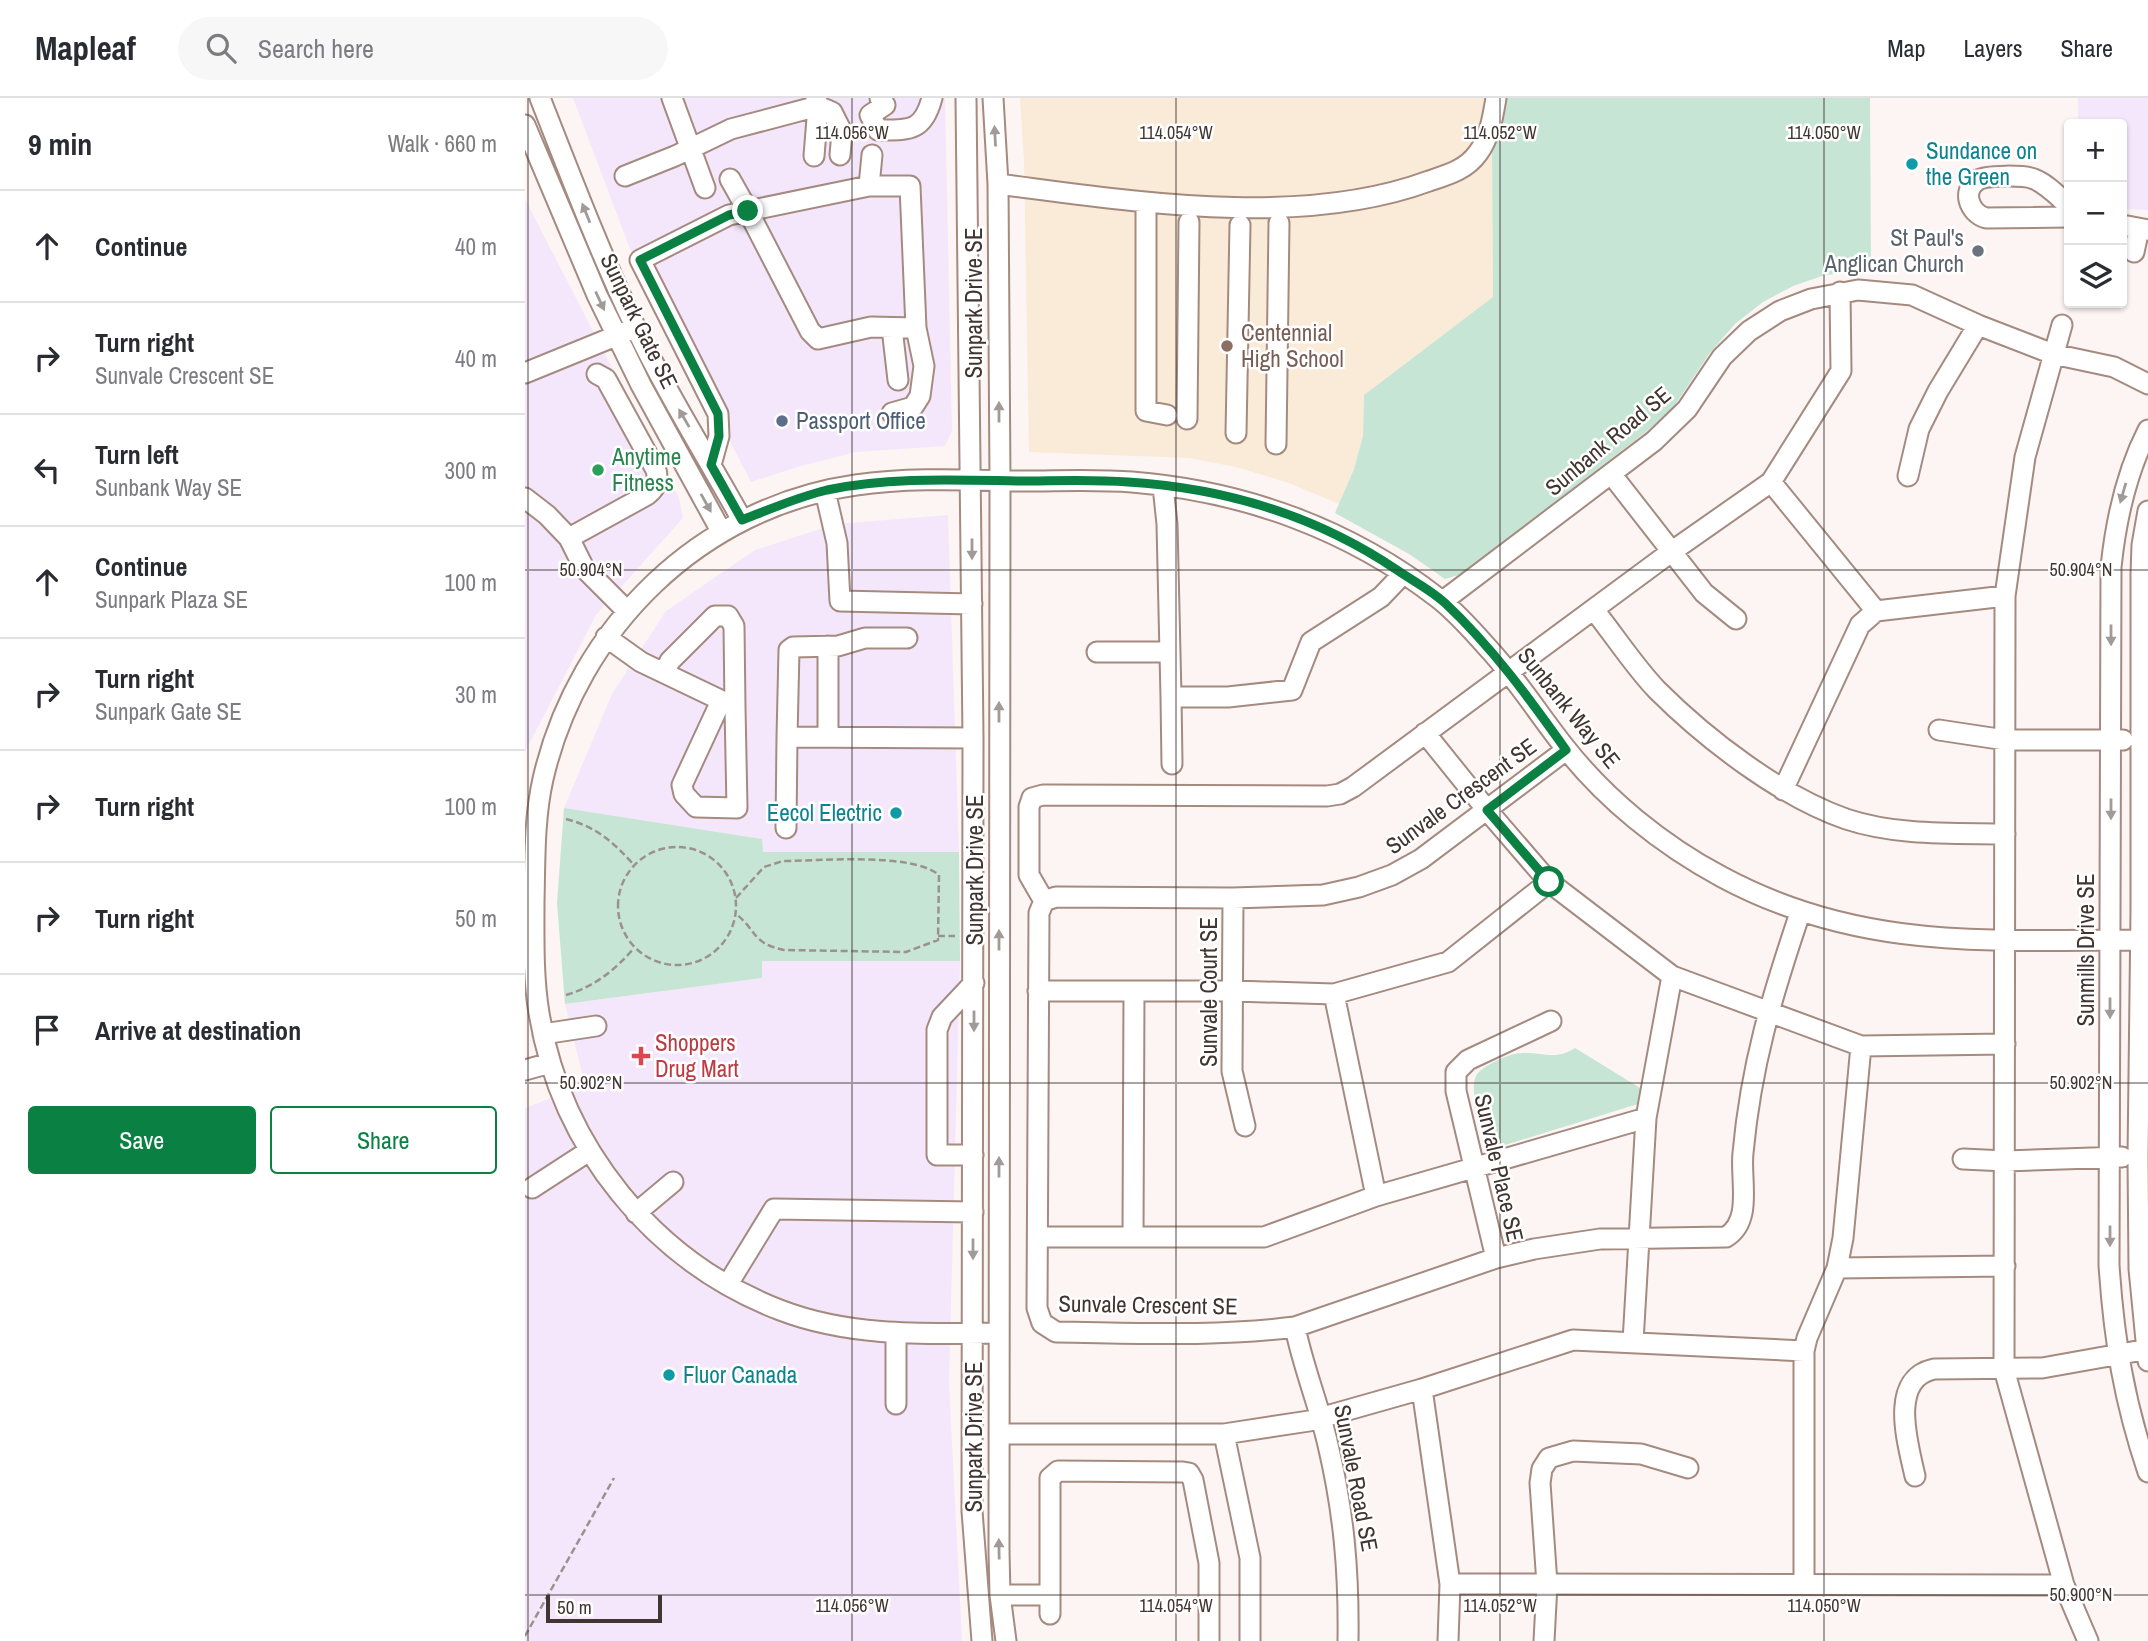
<!DOCTYPE html>
<meta charset="utf-8">
<style>
body{margin:0;font-family:"Archivo Narrow",sans-serif;background:#f7f7f7;color:#2b2b33}
.controls{position:absolute;right:21px;top:21px;display:grid;overflow:hidden;border-radius:7px;box-shadow:0 2px 5px #0004}
.controls button{width:63px;height:63px;display:grid;place-items:center;padding:0;border:0;border-bottom:2px solid #e1e1e2;background:#fff;color:#2b2b33;font:35px sans-serif}
.scale{position:absolute;left:21px;bottom:18px;width:116px;box-sizing:border-box;padding-left:7px;border:4px solid #413531;border-top:0;font-size:19px;line-height:24px;white-space:nowrap;color:#413531;-webkit-text-stroke:5px #fff;paint-order:stroke}
.stop{position:absolute;width:21px;height:21px;margin:-16px;border:5px solid #0b8043;border-radius:50%;background:#fff}
.stop.end{background:#0b8043;border-color:#fff;box-shadow:0 2px 7px #0008}
.list{margin:0;padding:0;list-style:none}
h2{display:flex;justify-content:space-between;align-items:center;height:91px;margin:0;padding:0 28px;font-size:30px}
h2 small{font-size:23px;font-weight:400;color:#7c7c81}
.list li{display:grid;grid-template-columns:46px 1fr auto;gap:21px;align-items:center;box-sizing:border-box;height:112px;padding:0 28px;border-top:2px solid #e1e1e2}
.list b{display:block;font-size:26px;white-space:nowrap}
.list p{margin:0;font-size:23px;white-space:nowrap;color:#7c7c81}
.list em{font-size:23px;font-style:normal;color:#7c7c81}
.actions{display:flex;gap:14px;padding:21px 28px}
.actions a{flex:1;padding:16px 0;border:2px solid #0b8043;border-radius:7px;text-align:center;font-size:24px;color:#0b8043}
.actions .main{background:#0b8043;color:#fff}
.icon{flex:none;width:38px;height:38px;fill:none;stroke:currentColor;stroke-width:2;stroke-linecap:round;stroke-linejoin:round}
.map{position:relative;flex:none;width:1623px;height:1543px;overflow:hidden}
header{display:flex;align-items:center;gap:42px;box-sizing:border-box;height:98px;padding:0 35px;background:#fff;border-bottom:2px solid #e1e1e2}
header strong{font-size:33px}
nav{display:flex;gap:38px;margin-inline-start:auto;font-size:24px}
.search{width:490px;height:63px;background:#f7f7f7;display:flex;align-items:center;gap:18px;box-sizing:border-box;padding:0 24px;border-radius:38px;color:#7c7c81;font-size:26px}
main{display:flex}
aside{flex:1;background:#fff}
.map>svg:first-child{display:block}
.commercial{fill:#f5e7fb}
.education{fill:#f9ebd7}
.green{fill:#c6e5d5}
.lines{fill:none;stroke-linecap:round;stroke-linejoin:round}
.minor-casing{stroke:#a58a80;stroke-width:23}
.path{stroke:#9b928f;stroke-width:2.5;stroke-dasharray:7 3.5;stroke-linecap:butt}
.minor{stroke:#fff;stroke-width:19}
.oneway{fill:#a09a98}
.route{stroke:#0b8043;stroke-width:9}
.ticks{fill:none;stroke:#413531;stroke-width:2;stroke-opacity:0.45}
.culture-dot{fill:#0f9aa8;stroke:#fff;stroke-width:2.5}
.worship-dot{fill:#6b7280;stroke:#fff;stroke-width:2.5}
.education-dot{fill:#8d6e63;stroke:#fff;stroke-width:2.5}
.service-dot{fill:#5c6f8a;stroke:#fff;stroke-width:2.5}
.leisure-dot{fill:#2e9e5b;stroke:#fff;stroke-width:2.5}
.health-dot{fill:#e0444e;stroke:#fff;stroke-width:2.5}
.labels{text-anchor:middle;stroke-width:5;stroke-linejoin:round;paint-order:stroke}
.culture-label{font-size:23px;fill:#0d838f;stroke:#fff;text-anchor:start}
.worship-label{font-size:23px;fill:#5b616d;stroke:#fff;text-anchor:end}
.street-label{font-size:23px;fill:#413531;stroke:#fff}
.education-label{font-size:23px;fill:#785e54;stroke:#fff;text-anchor:start}
.service-label{font-size:23px;fill:#4e5e75;stroke:#fff;text-anchor:start}
.leisure-label{font-size:23px;fill:#27864d;stroke:#fff;text-anchor:start}
.health-label{font-size:23px;fill:#be3a42;stroke:#fff;text-anchor:start}
.ticks-label{font-size:18px;text-anchor:middle;fill:#413531;stroke:#fff;stroke-width:5;stroke-linejoin:round;paint-order:stroke}
</style>
<header>
<strong>Mapleaf</strong>
<div class="search"><svg class="icon" aria-label="search" viewBox="0 0 24 24"><circle cx="10" cy="10" r="6"/><path d="M15 15l6 6"/></svg>Search here</div>
<nav><a>Map</a><a>Layers</a><a>Share</a></nav>
</header>
<main>
<aside>
<h2>9 min<small>Walk · 660 m</small></h2>
<ul class="list">
<li><svg class="icon" aria-label="ahead" viewBox="0 0 24 24"><path d="M12 20V5M6 11l6-6 6 6"/></svg><div><b>Continue</b></div><em>40 m</em></li>
<li><svg class="icon" aria-label="right" viewBox="0 0 24 24"><path d="M7 20v-9h11M14 6l5 5-5 5"/></svg><div><b>Turn right</b><p>Sunvale Crescent SE</p></div><em>40 m</em></li>
<li><svg class="icon" aria-label="left" viewBox="0 0 24 24"><path d="M17 20v-9H6M10 6l-5 5 5 5"/></svg><div><b>Turn left</b><p>Sunbank Way SE</p></div><em>300 m</em></li>
<li><svg class="icon" aria-label="ahead" viewBox="0 0 24 24"><path d="M12 20V5M6 11l6-6 6 6"/></svg><div><b>Continue</b><p>Sunpark Plaza SE</p></div><em>100 m</em></li>
<li><svg class="icon" aria-label="right" viewBox="0 0 24 24"><path d="M7 20v-9h11M14 6l5 5-5 5"/></svg><div><b>Turn right</b><p>Sunpark Gate SE</p></div><em>30 m</em></li>
<li><svg class="icon" aria-label="right" viewBox="0 0 24 24"><path d="M7 20v-9h11M14 6l5 5-5 5"/></svg><div><b>Turn right</b></div><em>100 m</em></li>
<li><svg class="icon" aria-label="right" viewBox="0 0 24 24"><path d="M7 20v-9h11M14 6l5 5-5 5"/></svg><div><b>Turn right</b></div><em>50 m</em></li>
<li><svg class="icon" aria-label="arrive" viewBox="0 0 24 24"><path d="M6 21V4h12l-3 4 3 4H6"/></svg><div><b>Arrive at destination</b></div></li>
</ul>
<div class="actions"><a class="main">Save</a><a>Share</a></div>
</aside>
<div class="map">
<svg width="1623" height="1543" viewBox="0 0 1623 1543">
<rect width="100%" height="100%" fill="#fcf5f3"/>
<path class="commercial" d="M 48,0 L 420,0 L 427,333 L 420,348 L 331,354 L 276,368 L 226,384 L 105,151 Z
M 1553,0 L 1623,0 L 1623,112 L 1597,111 L 1597,26 L 1553,26 Z
M 0,101 L 154,400 L 158,420 L 71,517 L 0,654 Z
M 423,417 L 434,754 L 237,754 L 237,741 L 39,710 L 87,596 L 141,513 L 230,452 L 311,426 Z
M 237,863 L 435,863 L 424,1285 L 437,1543 L 0,1543 L 0,1010 L 60,987 L 40,906 L 237,880 Z"/>
<path class="education" d="M 495,0 L 979,0 L 967,53 L 968,199 L 839,297 L 838,338 L 829,371 L 814,406 L 764,385 L 711,369 L 664,360 L 504,354 L 499,63 Z"/>
<path class="green" d="M 979,0 L 1345,0 L 1346,173 L 1300,177 L 1268,188 L 1238,204 L 1210,226 L 1184,256 L 1148,310 L 1122,333 L 937,476 L 920,481 L 884,456 L 810,415 L 829,371 L 838,338 L 839,297 L 968,199 L 967,53 Z
M 39,710 L 237,741 L 238,754 L 434,754 L 435,863 L 237,863 L 237,880 L 40,906 L 32,805 Z
M 1050,950 L 1120,993 L 1116,1005 L 964,1052 C 959,1035 943,993 951,978 C 954,972 962,968 967,965 C 976,960 988,955 998,955 C 1020,954 1029,963 1050,950 Z"/>
<g class="lines">
<g class="minor-casing">
<path id="minor" d="M 15,0 C 45,76 74,153 109,226 C 141,294 181,357 217,422
M 147,0 L 180,90
M 355,0 L 360,7 L 345,17 L 353,32 C 384,32 398,34 407,0
M 441,0 L 448,640 L 447,1413 L 457,1543
M 468,0 L 473,86 L 475,383 L 474,1454 L 475,1497 L 481,1543
M 0,27 L 72,197 L 116,287 L 196,433
M 289,58 L 293,8 L 291,0
M 100,78 L 150,58 L 206,31 L 293,8 L 307,14 L 317,34 L 315,57
M 205,81 L 223,113 L 344,88 L 347,57
M 473,86 C 607,103 774,131 904,83 C 922,77 941,72 953,55 C 965,39 968,18 971,0
M 344,88 L 385,88 L 391,230 L 399,268 L 395,298 L 388,309 L 367,315
M 621,104 L 621,313 L 642,317
M 1544,108 C 1534,99 1522,86 1509,81 C 1500,77 1461,77 1453,82 C 1436,92 1444,115 1461,120 L 1544,119
M 1597,127 L 1623,132
M 1609,154 L 1614,131
M 1537,227 L 1500,359 L 1480,498 L 1479,1271 L 1539,1487 L 1563,1543
M 367,230 L 373,282
M 0,275 L 103,233
M 662,321 L 664,124
M 1623,332 C 1601,375 1591,421 1586,469 L 1584,1167 C 1589,1242 1599,1303 1623,1374
M 711,335 L 715,127
M 751,346 L 754,125
M 186,367 L 194,338 L 193,316 L 115,162 L 204,117 L 223,113 L 285,233 L 293,241 L 346,229 L 391,230
M 1087,377 L 1179,495 L 1211,521
M 1383,378 L 1394,331 L 1413,293 L 1453,227
M 1246,384 L 1351,513
M 638,388 L 642,426 L 646,599 L 703,599 L 767,592 L 786,544 L 856,499 L 878,476
M 300,393 L 312,445 L 315,503 L 447,506
M 0,400 L 22,417 L 44,440 L 59,470 L 102,513
M 1623,413 L 1617,447 L 1616,476 L 1616,813 L 1613,1060 L 1614,1171 L 1623,1263
M 44,440 L 122,397 C 131,390 134,383 131,372 L 81,281 L 72,276
M 918,503 L 1129,343 L 1162,311 L 1197,259 L 1224,233 L 1255,213 L 1286,201 L 1333,192 L 1387,197 L 1453,227 L 1528,256 L 1589,269 L 1623,286
M 1069,512 C 1090,538 1109,568 1132,592 C 1181,641 1255,698 1321,721 C 1372,738 1428,735 1480,736
M 81,539 L 116,564 L 210,609 L 212,710 L 171,709 L 159,696 L 157,687 L 196,603
M 303,548 L 303,639
M 572,554 L 644,554
M 139,575 L 145,563 L 190,518 L 203,518 L 209,528 L 210,609
M 646,599 L 647,666
M 1414,632 L 1480,642 L 1598,642
M 900,635 L 962,712 L 1024,784 L 1147,878 L 1336,948 L 1480,946
M 262,639 L 264,552 L 268,549 L 313,548 L 340,540 L 382,540
M 1041,652 L 896,761 L 867,777 L 834,789 L 798,797 L 708,800 L 531,799 L 519,803 L 514,815 L 512,1210 L 517,1225 L 531,1234 C 611,1235 691,1239 770,1229 L 971,1160 L 1009,1151 L 1075,1141 L 1201,1139 C 1228,1123 1215,1082 1218,1055 C 1226,967 1247,898 1275,815
M 1258,692 L 1335,527 L 1351,513 L 1480,498
M 261,730 L 262,639 L 448,640
M 708,800 L 707,973 L 720,1028
M 519,803 L 504,777 L 504,709 L 507,700 L 518,697 L 802,698 L 815,696 L 828,689 L 1146,454 L 1246,384 L 1316,273 L 1315,194
M 513,893 L 709,893 L 809,896 L 923,864 L 1024,784
M 809,896 L 851,1098
M 18,936 L 71,928
M 0,972 L 25,965
M 448,1057 L 412,1057 L 412,932 L 417,919 L 449,885
M 1438,1061 L 1481,1063 L 1597,1059
M 7,1090 L 64,1053
M 111,1115 L 148,1084
M 513,1139 L 739,1139 L 851,1098 L 1121,1020
M 608,1139 L 609,893
M 971,1160 L 931,993 L 931,974 L 943,962 L 1026,923
M 1312,1170 L 1480,1168
M 203,1186 L 249,1111 L 448,1114
M 770,1229 C 778,1269 794,1307 803,1347 C 819,1415 824,1474 823,1543
M 371,1235 L 371,1306
M 474,1235 C 400,1236 325,1239 255,1212 C 128,1163 36,1049 14,915 C 8,879 9,841 9,804 C 10,763 9,721 18,681 C 53,529 176,409 331,387 C 385,379 442,382 497,383 C 534,383 571,381 607,384 C 719,393 824,431 913,500 C 931,514 947,532 962,549 C 991,580 1012,614 1038,647 C 1080,701 1137,747 1197,779 C 1335,853 1464,842 1615,842
M 1108,1244 L 1121,1020 L 1147,878
M 897,1291 L 925,1486 L 923,1543
M 474,1336 L 699,1336 L 784,1323 L 897,1291 L 1048,1242 L 1279,1253
M 699,1336 L 725,1460 L 725,1543
M 1390,1378 C 1383,1346 1363,1281 1409,1271 L 1517,1270 L 1623,1251
M 925,1486 L 1539,1487
M 1279,1486 L 1279,1253 L 1282,1240 L 1312,1170 L 1318,1140 L 1336,948
M 475,1497 L 525,1497
M 525,1516 L 525,1380 L 533,1373 L 658,1374 L 664,1375 L 668,1382 L 684,1465 L 684,1543
M 1019,1543 L 1022,1486 L 1015,1385 L 1017,1371 L 1024,1360 L 1048,1353 L 1116,1356 L 1163,1370"/>
</g>
<path class="path" d="M 41,721 C 72,729 88,744 109,767
M93 808a59 59 0 1 1 118 0a59 59 0 1 1-118 0Z
M 211,800 L 239,769 L 258,763 C 295,763 386,754 414,777 L 413,842 L 381,854 L 259,852 C 226,845 232,832 211,816
M 413,838 L 430,838
M 41,897 C 69,889 90,872 109,850
M 0,1538 L 89,1380"/>
<use href="#minor" class="minor"/>
</g>
<defs><path id="oneway-solid" d="M-6-.8H1V-3.2L6.5 0L1 3.2V.8H-6Z" transform="scale(1.75)"/></defs>
<g class="oneway">
<use href="#oneway-solid" transform="translate(470 38) rotate(-93)"/>
<use href="#oneway-solid" transform="translate(61 115) rotate(-112)"/>
<use href="#oneway-solid" transform="translate(75 203) rotate(65)"/>
<use href="#oneway-solid" transform="translate(474 314) rotate(-90)"/>
<use href="#oneway-solid" transform="translate(159 320) rotate(-120)"/>
<use href="#oneway-solid" transform="translate(1598 395) rotate(106)"/>
<use href="#oneway-solid" transform="translate(181 405) rotate(61)"/>
<use href="#oneway-solid" transform="translate(447 451) rotate(90)"/>
<use href="#oneway-solid" transform="translate(1586 537) rotate(90)"/>
<use href="#oneway-solid" transform="translate(474 614) rotate(-90)"/>
<use href="#oneway-solid" transform="translate(1586 711) rotate(90)"/>
<use href="#oneway-solid" transform="translate(474 842) rotate(-90)"/>
<use href="#oneway-solid" transform="translate(1585 910) rotate(90)"/>
<use href="#oneway-solid" transform="translate(449 923) rotate(90)"/>
<use href="#oneway-solid" transform="translate(474 1069) rotate(-90)"/>
<use href="#oneway-solid" transform="translate(1585 1138) rotate(90)"/>
<use href="#oneway-solid" transform="translate(448 1151) rotate(90)"/>
<use href="#oneway-solid" transform="translate(474 1451) rotate(-91)"/>
</g>
<g class="lines">
<path class="route" d="M 223,113 L 204,117 L 115,162 L 193,316 L 194,338 L 186,367 L 217,422 C 245,411 273,399 302,392 C 364,379 429,382 492,383 C 529,383 567,381 603,384 C 699,390 792,418 872,472 C 888,483 906,492 920,505 C 967,549 1004,600 1041,652 L 962,712 L 1024,784"/>
</g>
<path class="ticks" d="M 3,0 L 3,1543M 327,0 L 327,1543M 651,0 L 651,1543M 975,0 L 975,1543M 1299,0 L 1299,1543M 0,472 L 1623,472M 0,985 L 1623,985M 0,1497 L 1623,1497"/>
<g class="culture-dot">
<circle cx="1387" cy="66" r="7"/>
<circle cx="371" cy="715" r="7"/>
<circle cx="144" cy="1277" r="7"/>
</g>
<circle class="worship-dot" cx="1453" cy="153" r="7"/>
<circle class="education-dot" cx="702" cy="248" r="7"/>
<circle class="service-dot" cx="257" cy="323" r="7"/>
<circle class="leisure-dot" cx="73" cy="372" r="7"/>
<path class="health-dot" d="M112.5 947.5h7v7h7v7h-7v7h-7v-7h-7v-7h7z"/>
<g class="labels">
<g class="culture-label">
<text x="1401" y="61">Sundance on<tspan x="1401" dy="26">the Green</tspan></text>
<text x="357" y="723" text-anchor="end">Eecol Electric</text>
<text x="158" y="1285">Fluor Canada</text>
</g>
<g class="worship-label">
<text x="1439" y="148">St Paul's<tspan x="1439" dy="26">Anglican Church</tspan></text>
</g>
<g class="street-label">
<text transform="translate(449 205) rotate(-90)" y="8">Sunpark Drive SE</text>
<text transform="translate(114 223) rotate(64)" y="8">Sunpark Gate SE</text>
<text transform="translate(1083 343) rotate(-40)" y="8">Sunbank Road SE</text>
<text transform="translate(1044 610) rotate(51)" y="8">Sunbank Way SE</text>
<text transform="translate(936 698) rotate(-36)" y="8">Sunvale Crescent SE</text>
<text transform="translate(450 772) rotate(-90)" y="8">Sunpark Drive SE</text>
<text transform="translate(1561 852) rotate(-90)" y="8">Sunmills Drive SE</text>
<text transform="translate(684 894) rotate(-90)" y="8">Sunvale Court SE</text>
<text transform="translate(974 1070) rotate(77)" y="8">Sunvale Place SE</text>
<text transform="translate(623 1207) rotate(1)" y="8">Sunvale Crescent SE</text>
<text transform="translate(449 1339) rotate(-90)" y="8">Sunpark Drive SE</text>
<text transform="translate(831 1380) rotate(79)" y="8">Sunvale Road SE</text>
</g>
<g class="education-label">
<text x="716" y="243">Centennial<tspan x="716" dy="26">High School</tspan></text>
</g>
<g class="service-label">
<text x="271" y="331">Passport Office</text>
</g>
<g class="leisure-label">
<text x="87" y="367">Anytime<tspan x="87" dy="26">Fitness</tspan></text>
</g>
<g class="health-label">
<text x="130" y="953">Shoppers<tspan x="130" dy="26">Drug Mart</tspan></text>
</g>
</g>
<g class="ticks-label">
<text x="327" y="41">114.056°W</text>
<text x="651" y="41">114.054°W</text>
<text x="975" y="41">114.052°W</text>
<text x="1299" y="41">114.050°W</text>
<text x="66" y="478">50.904°N</text>
<text x="1556" y="478">50.904°N</text>
<text x="66" y="991">50.902°N</text>
<text x="1556" y="991">50.902°N</text>
<text x="1556" y="1503">50.900°N</text>
<text x="327" y="1514">114.056°W</text>
<text x="651" y="1514">114.054°W</text>
<text x="975" y="1514">114.052°W</text>
<text x="1299" y="1514">114.050°W</text>
</g>
</svg>
<div class="controls">
<button>+</button>
<button>−</button>
<button><svg class="icon" aria-label="layers" viewBox="0 0 24 24"><path d="M12 4l9 5-9 5-9-5zM3 14l9 5 9-5"/></svg></button>
</div>
<div class="scale">50 m</div>
<div class="stop" style="left:1024px;top:784px"></div>
<div class="stop end" style="left:223px;top:113px"></div>
</div>
</main>
